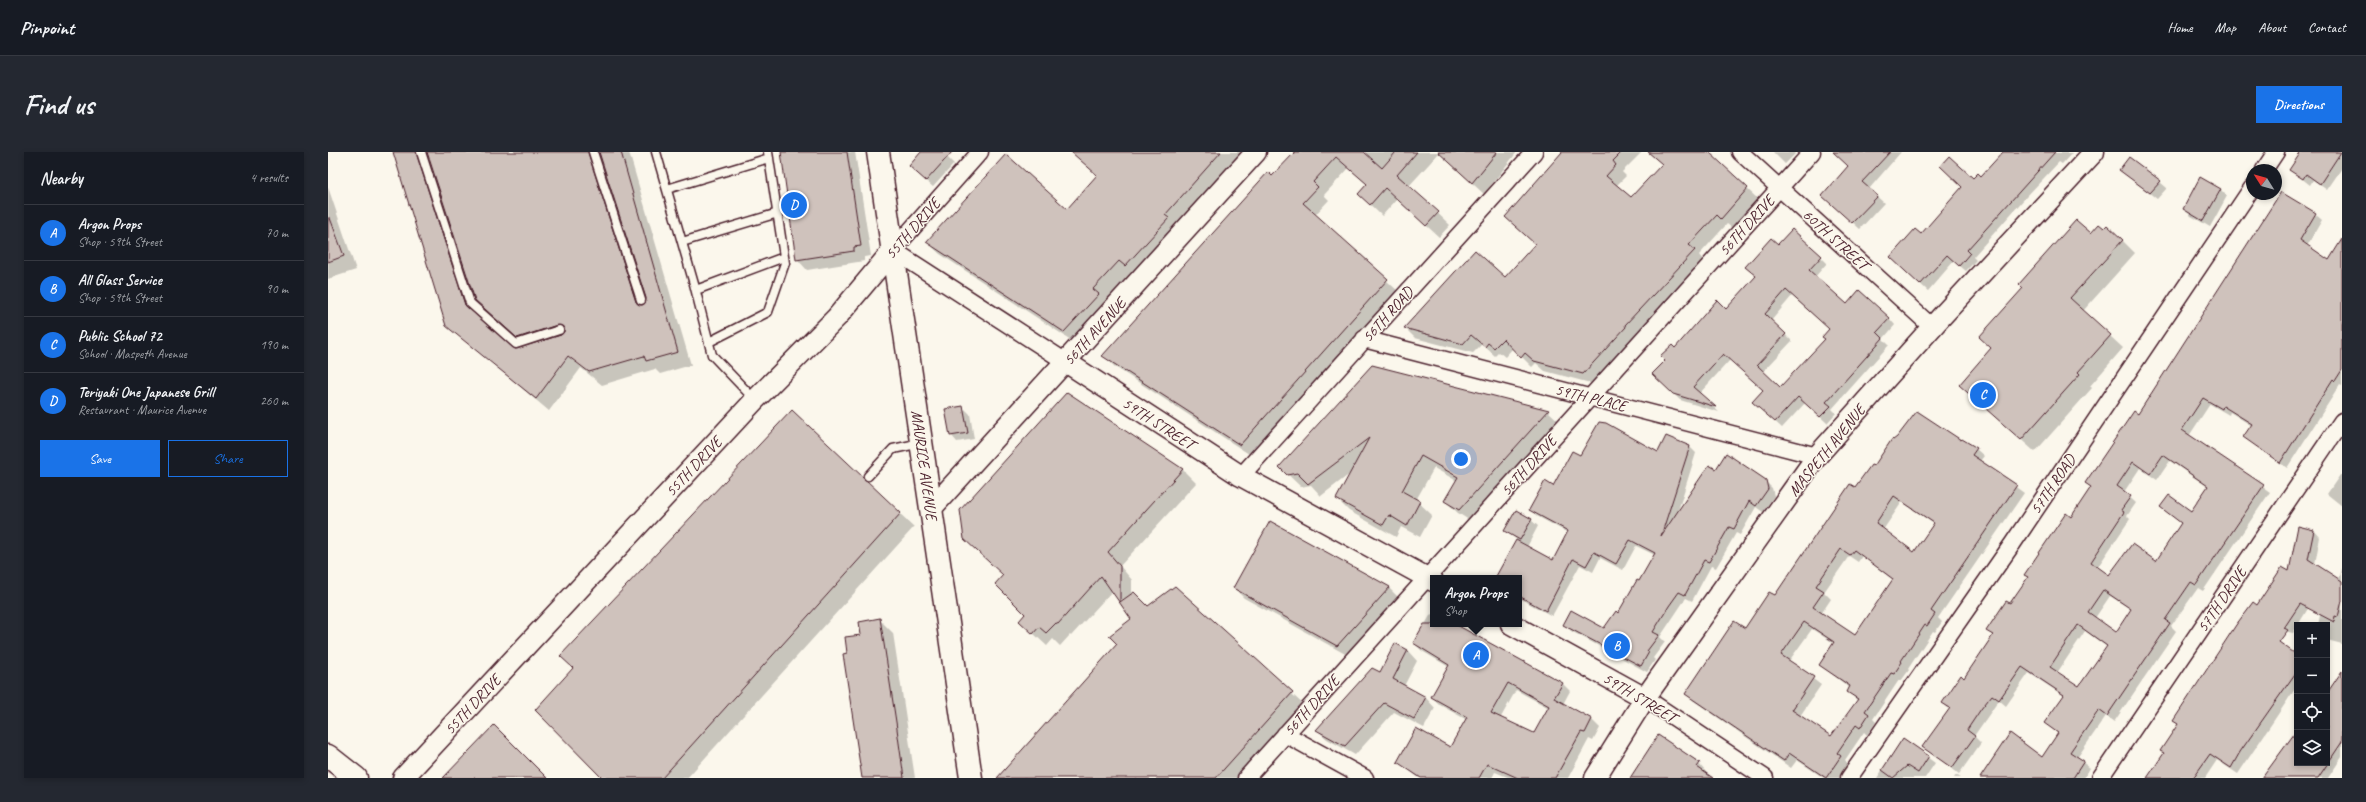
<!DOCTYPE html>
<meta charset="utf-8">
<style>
body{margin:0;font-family:Caveat,sans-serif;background:#242831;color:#f1f3f6}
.controls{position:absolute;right:12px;bottom:12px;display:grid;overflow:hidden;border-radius:0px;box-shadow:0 2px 6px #0003}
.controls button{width:36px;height:36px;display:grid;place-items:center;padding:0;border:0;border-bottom:1px solid #363941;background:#171b24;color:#f1f3f6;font:20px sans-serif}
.compass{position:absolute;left:1918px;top:12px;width:36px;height:36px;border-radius:50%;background:#171b24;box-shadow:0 2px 6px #0003;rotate:307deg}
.you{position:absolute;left:1133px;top:307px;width:14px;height:14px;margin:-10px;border:3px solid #fff;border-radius:50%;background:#1a73e8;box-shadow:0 0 0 6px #1a73e833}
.badge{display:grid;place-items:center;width:26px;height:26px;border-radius:50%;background:#1a73e8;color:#fff;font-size:13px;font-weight:700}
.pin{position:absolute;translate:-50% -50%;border:2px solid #fff;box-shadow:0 1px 4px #0006}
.popup{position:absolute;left:1102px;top:423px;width:92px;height:52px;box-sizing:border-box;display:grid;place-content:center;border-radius:0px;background:#171b24;filter:drop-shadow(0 1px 3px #0005);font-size:13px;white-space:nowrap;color:#9ea1a6}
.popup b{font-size:15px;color:#f1f3f6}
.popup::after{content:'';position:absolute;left:50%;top:100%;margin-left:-8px;border:8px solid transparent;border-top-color:#171b24}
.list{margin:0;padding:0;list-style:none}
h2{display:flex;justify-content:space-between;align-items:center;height:52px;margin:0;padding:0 16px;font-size:17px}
h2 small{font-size:13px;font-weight:400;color:#9ea1a6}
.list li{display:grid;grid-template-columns:26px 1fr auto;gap:12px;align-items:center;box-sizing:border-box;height:56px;padding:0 16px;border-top:1px solid #363941}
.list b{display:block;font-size:15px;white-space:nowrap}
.list p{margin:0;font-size:13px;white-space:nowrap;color:#9ea1a6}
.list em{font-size:13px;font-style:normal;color:#9ea1a6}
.actions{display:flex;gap:8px;padding:12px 16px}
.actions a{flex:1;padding:9px 0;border:1px solid #1a73e8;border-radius:0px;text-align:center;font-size:14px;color:#1a73e8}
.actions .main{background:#1a73e8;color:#fff}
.icon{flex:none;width:22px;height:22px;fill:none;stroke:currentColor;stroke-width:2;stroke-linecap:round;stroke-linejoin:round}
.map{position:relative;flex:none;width:2014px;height:626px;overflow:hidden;border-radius:0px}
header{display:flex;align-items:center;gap:24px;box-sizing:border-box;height:56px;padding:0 20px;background:#171b24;border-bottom:1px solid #363941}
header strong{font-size:19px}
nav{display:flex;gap:22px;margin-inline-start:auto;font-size:14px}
.intro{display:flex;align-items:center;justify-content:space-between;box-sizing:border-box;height:96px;padding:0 24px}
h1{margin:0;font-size:28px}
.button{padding:10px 18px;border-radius:0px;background:#1a73e8;color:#fff;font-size:14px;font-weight:700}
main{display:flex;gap:24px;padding:0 24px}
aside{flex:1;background:#171b24;border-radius:0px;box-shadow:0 2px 6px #0003}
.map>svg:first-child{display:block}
.shadow{fill:#0003;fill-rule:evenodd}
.building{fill:#cfc2bc;stroke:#4a1f2b;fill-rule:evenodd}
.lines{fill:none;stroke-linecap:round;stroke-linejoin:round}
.service-casing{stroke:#4a1f2b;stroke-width:11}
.minor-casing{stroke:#4a1f2b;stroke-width:19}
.tertiary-casing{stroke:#4a1f2b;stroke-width:23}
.secondary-casing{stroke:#4a1f2b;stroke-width:25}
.service{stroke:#fbf7ec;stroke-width:8}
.minor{stroke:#fbf7ec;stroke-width:16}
.tertiary{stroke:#fbf7ec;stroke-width:20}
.secondary{stroke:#fbf7ec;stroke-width:22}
.labels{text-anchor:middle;stroke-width:3;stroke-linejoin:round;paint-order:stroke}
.street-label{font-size:16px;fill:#4a1f2b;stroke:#fbf7ec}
</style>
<header>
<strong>Pinpoint</strong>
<nav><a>Home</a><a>Map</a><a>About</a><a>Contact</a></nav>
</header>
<div class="intro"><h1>Find us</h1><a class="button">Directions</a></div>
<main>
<aside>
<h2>Nearby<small>4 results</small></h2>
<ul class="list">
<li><span class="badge">A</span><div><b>Argon Props</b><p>Shop · 59th Street</p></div><em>70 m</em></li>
<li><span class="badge">B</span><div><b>All Glass Service</b><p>Shop · 59th Street</p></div><em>90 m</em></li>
<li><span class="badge">C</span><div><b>Public School 72</b><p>School · Maspeth Avenue</p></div><em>190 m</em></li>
<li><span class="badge">D</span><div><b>Teriyaki One Japanese Grill</b><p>Restaurant · Maurice Avenue</p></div><em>260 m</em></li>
</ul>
<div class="actions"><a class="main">Save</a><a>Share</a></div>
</aside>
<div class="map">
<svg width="2014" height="626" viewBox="0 0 2014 626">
<rect width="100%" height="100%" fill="#fbf7ec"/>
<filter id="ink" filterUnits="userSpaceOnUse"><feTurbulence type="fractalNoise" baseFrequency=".025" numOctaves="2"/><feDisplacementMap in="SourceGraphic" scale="8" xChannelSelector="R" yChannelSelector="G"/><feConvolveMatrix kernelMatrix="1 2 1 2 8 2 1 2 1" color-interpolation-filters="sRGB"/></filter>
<g filter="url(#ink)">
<path class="shadow" d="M 66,0 L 301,0 L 363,213 L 332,222 L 327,217 L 274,233 L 253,216 L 221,259 L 119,173 ZM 102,7 L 148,147 L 199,195 L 186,198 L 150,166 L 100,15 ZM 275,9 L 319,147 L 316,152 L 272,15 Z
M 453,0 L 527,0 L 543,104 L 536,105 L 536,109 L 479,118 L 469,107 Z
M 595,0 L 614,0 L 626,12 L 605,35 L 589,21 Z
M 743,0 L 916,0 L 810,126 L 804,121 L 777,150 L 783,156 L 749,192 L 612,102 L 599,90 L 739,58 L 770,24 Z
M 968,0 L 1189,0 L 1156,42 L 1111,1 L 1081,34 L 1122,73 L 1111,85 L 1069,47 L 1054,64 L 1031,42 L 1040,33 L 1021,16 L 996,43 L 1001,48 L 987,63 L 1071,140 L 924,304 L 787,215 L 775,203 Z
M 1242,0 L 1314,0 L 1294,20 L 1298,24 L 1288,34 L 1303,47 L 1335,13 L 1321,0 L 1379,0 L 1430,47 L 1404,76 L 1399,72 L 1371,103 L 1376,109 L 1306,184 L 1308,185 L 1266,232 L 1217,219 L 1208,211 L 1204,215 L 1185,196 L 1177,205 L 1171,200 L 1167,204 L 1154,192 L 1145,201 L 1087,186 L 1077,176 L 1147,99 L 1177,127 L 1208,92 Z
M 1445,0 L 1469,0 L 1457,12 Z
M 1516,0 L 1573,0 L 1541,37 L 1556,51 L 1532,77 L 1502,50 L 1521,15 Z
M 1676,0 L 1744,1 L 1734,12 L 1731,10 L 1698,45 L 1645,105 L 1648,108 L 1638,119 L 1626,109 L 1600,139 L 1570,112 L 1645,28 L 1653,26 Z
M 1974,0 L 2014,0 L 2014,16 L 1999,38 L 1985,28 L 1982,33 L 1963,18 Z
M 1792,18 L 1832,30 L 1839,36 L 1829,47 Z
M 0,35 L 28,118 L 0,127 Z
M 1892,37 L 1899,44 L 1882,75 L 1863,64 L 1856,57 Z
M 1987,62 L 1994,68 L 1979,94 L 2002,109 L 2014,90 L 2014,234 L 2012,233 L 1959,316 L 1916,285 L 1924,274 L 1902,260 L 1901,263 L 1882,252 L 1861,284 L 1942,340 L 1875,439 L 1870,436 L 1843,474 L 1848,479 L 1786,570 L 1778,564 L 1749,606 L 1762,616 L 1756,626 L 1653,626 L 1715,607 L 1730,582 L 1718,571 L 1736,544 L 1701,521 L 1678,554 L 1671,548 L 1660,564 L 1646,584 L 1653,591 L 1631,622 L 1596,595 L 1622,558 L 1615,551 L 1636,527 L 1665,484 L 1659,479 L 1683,453 L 1701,426 L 1697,423 L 1743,366 L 1763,336 L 1758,331 L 1810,263 ZM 1842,309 L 1880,335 L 1863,360 L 1833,355 L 1854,372 L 1828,411 L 1781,424 L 1769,416 L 1802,367 L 1799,364 L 1808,351 L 1796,340 L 1812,316 L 1829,328 ZM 1782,444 L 1804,458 L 1788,481 L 1767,466 ZM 1757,479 L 1779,495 L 1751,536 L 1729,521 Z
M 1763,82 L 1794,88 L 1807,101 L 1755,159 L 1795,196 L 1762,234 L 1764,236 L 1707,300 L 1632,233 Z
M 1450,93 L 1493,105 L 1499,111 L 1487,125 L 1519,153 L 1561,166 L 1567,173 L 1555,187 L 1561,193 L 1504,257 L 1508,261 L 1499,271 L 1477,251 L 1454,276 L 1432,256 L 1436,238 L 1402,208 L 1371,242 L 1391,260 L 1352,248 L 1325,222 L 1347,197 L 1398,158 L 1429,125 L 1425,121 ZM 1464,144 L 1502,178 L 1498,187 L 1452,236 L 1435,220 L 1464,189 L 1443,169 Z
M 1044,214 L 1220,259 L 1233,271 L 1144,370 L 1130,361 L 1117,349 L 1129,329 L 1106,316 L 1088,348 L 1104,363 L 1092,385 L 1073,375 L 1068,385 L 1021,359 L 1009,347 L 1023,321 L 993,344 L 983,333 L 973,335 L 952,315 Z
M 739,241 L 855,318 L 868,331 L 792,414 L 804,428 L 804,443 L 821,455 L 847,435 L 977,554 L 913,626 L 674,626 L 790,492 L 805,467 L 785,438 L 743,484 L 742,483 L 732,494 L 725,487 L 719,494 L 692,469 L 699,462 L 676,423 Z
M 635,255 L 642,262 L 646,287 L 629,290 L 623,283 Z
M 464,259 L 586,375 L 359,626 L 275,626 L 246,517 Z
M 1634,290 L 1648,297 L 1656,304 L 1652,309 L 1696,341 L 1610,466 L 1614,470 L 1607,480 L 1605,479 L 1580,517 L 1581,518 L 1573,529 L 1571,528 L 1545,567 L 1548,570 L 1539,583 L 1536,580 L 1517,608 L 1520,612 L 1511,626 L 1496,626 L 1469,608 L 1463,616 L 1366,549 L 1358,542 L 1447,445 L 1528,336 L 1546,316 ZM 1574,350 L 1606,372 L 1586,402 L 1555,378 ZM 1521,404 L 1530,410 L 1534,404 L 1565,428 L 1527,484 L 1493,462 L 1503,447 L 1496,440 ZM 1484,477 L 1507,492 L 1492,513 L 1522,536 L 1520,540 L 1530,549 L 1504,586 L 1472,564 L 1493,533 L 1461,509 Z
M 1361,294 L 1368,301 L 1349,362 L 1388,319 L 1437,329 L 1444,336 L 1446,344 L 1435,360 L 1428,355 L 1412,383 L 1408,381 L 1388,416 L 1383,414 L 1364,449 L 1358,446 L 1332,485 L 1337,490 L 1325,506 L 1327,508 L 1319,520 L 1243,479 L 1237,472 L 1276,477 L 1290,462 L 1312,431 L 1327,403 L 1308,394 L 1295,418 L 1272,406 L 1265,420 L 1252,413 L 1224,464 L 1191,446 L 1191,426 L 1168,426 L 1189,388 L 1178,379 L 1203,368 L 1210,374 L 1199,395 L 1225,409 L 1240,381 L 1209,364 L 1202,358 L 1226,336 L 1253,304 L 1330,301 Z
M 2012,323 L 2014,323 L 2014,354 L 1999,342 Z
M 942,370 L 1061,436 L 1071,446 L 1019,503 L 916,446 L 906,436 Z
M 1986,378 L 1992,385 L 1987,412 L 2011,428 L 2014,416 L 2014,492 L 1999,488 L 1999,473 L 1990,473 L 2000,424 L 1965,481 L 1923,471 L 1929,454 L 1962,421 Z
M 1103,462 L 1105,463 L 1105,472 L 1126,472 L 1234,531 L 1242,539 L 1235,552 L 1264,568 L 1272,576 L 1265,589 L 1261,587 L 1240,626 L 1182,626 L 1167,620 L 1164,626 L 1091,626 L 1070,610 L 1123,597 L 1139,568 L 1112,553 L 1104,545 L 1121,515 L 1094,499 L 1086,491 ZM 1188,538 L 1221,556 L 1206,583 L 1172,567 Z
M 552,468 L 565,481 L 587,626 L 535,626 L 520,502 L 534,484 Z
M 1068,492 L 1080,499 L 1089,509 L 1076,534 L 1098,546 L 1107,556 L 1096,576 L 1066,560 L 1027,603 L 999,587 L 989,578 L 1052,521 Z
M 1969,505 L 1969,534 L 1910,622 L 1889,608 L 1877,626 L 1820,626 L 1836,602 L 1833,599 L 1851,573 L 1846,568 Z
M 2014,536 L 2014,605 L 2000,626 L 1942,626 L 1969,577 L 1969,611 L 1999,611 L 1999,543 Z
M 1575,587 L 1607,611 L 1597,626 L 1549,626 Z
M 1371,612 L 1383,626 L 1303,626 Z
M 1628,623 L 1633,626 L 1626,626 Z"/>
<path class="building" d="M 65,0 L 88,0 L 137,153 L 187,197 L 233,183 L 236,180 L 236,176 L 229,173 L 189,186 L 147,148 L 99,0 L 260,0 L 308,150 L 314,153 L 317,151 L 318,146 L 271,0 L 293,0 L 350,200 L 318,209 L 316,204 L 261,220 L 240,204 L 208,247 L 118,174 Z
M 453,0 L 519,0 L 533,94 L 526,95 L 526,99 L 468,108 Z
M 593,0 L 624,0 L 598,29 L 581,14 Z
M 743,0 L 893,0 L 837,63 L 841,66 L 797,114 L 791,109 L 765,137 L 771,142 L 736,180 L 598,90 L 678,2 L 739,57 L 769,23 Z
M 967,0 L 1036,0 L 1054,16 L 1068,0 L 1089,0 L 1069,23 L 1111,60 L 1098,74 L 1057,36 L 1042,53 L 1030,42 L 1039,32 L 1008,5 L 985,30 L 990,35 L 975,51 L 1060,127 L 912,293 L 774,204 L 940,20 L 944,24 Z
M 1110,0 L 1169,0 L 1144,31 Z
M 1234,0 L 1294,0 L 1285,9 L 1288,13 L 1278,24 L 1303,45 L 1334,12 L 1320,0 L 1381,0 L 1420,36 L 1393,67 L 1389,63 L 1361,93 L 1367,98 L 1297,173 L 1298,175 L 1255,222 L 1206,209 L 1197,201 L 1193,206 L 1175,187 L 1166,196 L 1160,191 L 1157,195 L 1143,183 L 1135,192 L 1076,176 L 1147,98 L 1177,125 L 1207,92 L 1177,65 Z
M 1505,0 L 1562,0 L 1534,30 L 1550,44 L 1524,71 L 1494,44 L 1520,14 Z
M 1675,0 L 1727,0 L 1639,98 L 1642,101 L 1631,114 L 1619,103 L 1592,133 L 1562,105 L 1587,77 L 1593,82 L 1634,35 L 1612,14 L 1621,4 L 1645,26 L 1650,21 L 1653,24 Z
M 1973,0 L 2013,0 L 1992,32 L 1978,22 L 1975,27 L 1961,18 Z
M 1801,5 L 1833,29 L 1822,41 L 1791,18 Z
M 1872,25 L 1893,37 L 1875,69 L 1855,57 Z
M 1953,40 L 1988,61 L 1972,88 L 2001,108 L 2014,87 L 2014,218 L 2007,229 L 2005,227 L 1952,311 L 1915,285 L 1924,272 L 1895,254 L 1894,257 L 1875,246 L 1854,278 L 1936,333 L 1868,433 L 1863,430 L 1837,468 L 1842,471 L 1779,564 L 1771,558 L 1742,600 L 1756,609 L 1745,626 L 1652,626 L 1682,581 L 1714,605 L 1730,581 L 1716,571 L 1736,543 L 1694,515 L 1671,548 L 1664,543 L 1653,557 L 1639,578 L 1647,584 L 1624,616 L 1594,595 L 1622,556 L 1614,551 L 1633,523 L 1636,526 L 1665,483 L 1658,479 L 1678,449 L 1682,451 L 1700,425 L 1696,423 L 1738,361 L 1743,365 L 1763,335 L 1757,331 L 1806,259 L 1810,262 ZM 1835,303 L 1880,334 L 1863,359 L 1841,343 L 1832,355 L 1853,371 L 1828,409 L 1804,392 L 1781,423 L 1763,410 L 1796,360 L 1793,358 L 1803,344 L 1789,334 L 1805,310 L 1822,322 ZM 1775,438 L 1803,457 L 1788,480 L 1760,460 ZM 1750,473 L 1779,494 L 1751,534 L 1722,515 Z
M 0,66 L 2,66 L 16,104 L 0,110 Z
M 1748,68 L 1763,81 L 1771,72 L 1776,76 L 1779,73 L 1795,88 L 1742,146 L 1783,183 L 1750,220 L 1752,222 L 1693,288 L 1631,233 L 1663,196 L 1651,185 L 1695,136 L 1691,132 Z
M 1464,77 L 1494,104 L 1481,118 L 1519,152 L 1531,138 L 1562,166 L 1549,180 L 1555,186 L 1498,250 L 1503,254 L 1492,265 L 1470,245 L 1447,270 L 1424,250 L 1435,238 L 1395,202 L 1365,235 L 1388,255 L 1345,242 L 1324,222 L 1337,209 L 1332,204 L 1344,193 L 1347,196 L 1389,148 L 1398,157 L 1428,124 L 1417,115 L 1443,86 L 1450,92 ZM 1458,138 L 1501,177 L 1494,185 L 1497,187 L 1452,235 L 1429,213 L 1458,182 L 1437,162 Z
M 1044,213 L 1221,258 L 1131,358 L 1116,349 L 1130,325 L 1093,304 L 1074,339 L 1092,349 L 1079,374 L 1061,363 L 1055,373 L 1008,347 L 1041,286 L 980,332 L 969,321 L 959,323 L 951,315 Z
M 739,240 L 855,317 L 780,400 L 792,414 L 792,450 L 806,440 L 820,454 L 847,434 L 965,540 L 888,626 L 669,626 L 789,492 L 781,484 L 803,467 L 773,424 L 730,472 L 728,471 L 718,481 L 711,475 L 705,482 L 691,469 L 697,462 L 667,432 L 675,423 L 636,387 L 632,358 Z
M 635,254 L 640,281 L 622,284 L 617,257 Z
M 464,258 L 573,361 L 334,626 L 274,626 L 207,558 L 245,516 L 232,504 Z
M 1589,259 L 1633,288 L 1634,287 L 1649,296 L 1644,303 L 1689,333 L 1603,459 L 1607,462 L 1599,474 L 1597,473 L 1573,509 L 1574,510 L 1566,522 L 1563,521 L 1537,559 L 1541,562 L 1532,576 L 1528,573 L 1509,601 L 1513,604 L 1498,626 L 1461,601 L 1456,609 L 1357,542 L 1406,469 L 1417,476 L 1441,440 L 1447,443 L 1522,332 L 1527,335 L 1543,313 L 1546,314 L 1564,287 L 1565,288 L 1569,285 ZM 1566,344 L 1606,371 L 1586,400 L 1548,371 ZM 1513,397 L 1522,403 L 1526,398 L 1565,427 L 1527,483 L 1485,455 L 1496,439 L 1488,434 ZM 1476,470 L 1506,490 L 1491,513 L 1522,534 L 1519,540 L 1530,547 L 1503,584 L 1464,558 L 1486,525 L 1453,503 Z
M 1271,270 L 1278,271 L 1330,300 L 1338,284 L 1362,294 L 1333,384 L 1381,313 L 1388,317 L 1398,301 L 1438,328 L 1440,337 L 1428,354 L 1421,349 L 1406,377 L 1401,375 L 1381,410 L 1376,408 L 1357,443 L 1351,440 L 1341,454 L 1325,480 L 1331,483 L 1319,499 L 1321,500 L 1313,514 L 1235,473 L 1243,458 L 1276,476 L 1288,459 L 1290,461 L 1309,428 L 1311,429 L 1327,401 L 1302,388 L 1288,412 L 1266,400 L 1258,414 L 1245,407 L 1218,459 L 1191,444 L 1191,426 L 1167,426 L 1188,388 L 1225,408 L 1240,379 L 1201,358 L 1217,329 L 1225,334 L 1244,299 L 1252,303 Z
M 1188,358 L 1204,367 L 1192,388 L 1176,379 Z
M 942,369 L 1062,435 L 1009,494 L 905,436 Z
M 1970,374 L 1986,378 L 1980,407 L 2014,429 L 2014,449 L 2010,465 L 2007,464 L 2006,470 L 1972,452 L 1956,476 L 1960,478 L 1951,490 L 1969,503 L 1969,519 L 1912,600 L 1903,616 L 1882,602 L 1865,626 L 1819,626 L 1836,601 L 1832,599 L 1850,572 L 1845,569 L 1908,473 L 1925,450 L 1929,453 L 1954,415 L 1961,419 Z
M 552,466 L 568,570 L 576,626 L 534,626 L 515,502 L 519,501 L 517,485 L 533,483 L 531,470 Z
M 1096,472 L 1127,472 L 1235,531 L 1226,546 L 1264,567 L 1257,581 L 1253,580 L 1227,626 L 1190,626 L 1159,612 L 1151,626 L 1093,626 L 1069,610 L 1088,576 L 1122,595 L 1139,565 L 1103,545 L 1121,513 L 1085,491 ZM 1180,531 L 1221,554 L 1206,581 L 1163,561 Z
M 1067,491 L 1080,498 L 1065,527 L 1098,545 L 1086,567 L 1056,551 L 1017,594 L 988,578 L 1044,516 L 1052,520 Z
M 2014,519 L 2014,590 L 1990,626 L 1934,626 L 1969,578 L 1969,611 L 1999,611 L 1999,541 Z
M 166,573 L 219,626 L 115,626 Z
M 1330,583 L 1372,611 L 1369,615 L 1385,626 L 1302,626 Z
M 1575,586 L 1601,604 L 1590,621 L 1579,614 L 1565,626 L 1554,618 Z"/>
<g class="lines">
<g class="service-casing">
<path id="service" d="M 93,0 L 142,151 L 188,192 L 231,178
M 265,0 L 313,148
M 328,0 L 366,132 L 384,203 L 427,248
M 339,37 L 441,6
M 354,90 L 450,61
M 368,138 L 456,105
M 381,190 L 440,160 L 457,111 L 440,0
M 540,324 L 565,297 L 593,291"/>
</g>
<g class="minor-casing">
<path id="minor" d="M 652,0 L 565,98 L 738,210
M 1412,0 L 1604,175
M 1936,18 L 1948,0
M 1036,187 L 1489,304
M 913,324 L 1206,0
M 1317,546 L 1437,626
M 957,582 L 1037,626
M 918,626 L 1484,0
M 1521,626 L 1685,391 L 1924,36
M 1772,626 L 2014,269"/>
</g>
<g class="tertiary-casing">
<path id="tertiary" d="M 738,210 L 913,324 L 1105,429
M 603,357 L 928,0
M 1183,472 L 1317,546
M 75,626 L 427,248 L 509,165 L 565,98
M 1267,626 L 1317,546 L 1489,304 L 1614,164 L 1766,0"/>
</g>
<g class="secondary-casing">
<path id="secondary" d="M 550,0 L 643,626
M 0,604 L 28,626"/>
</g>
<use href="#service" class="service"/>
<use href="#minor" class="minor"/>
<use href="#tertiary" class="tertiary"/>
<use href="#secondary" class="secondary"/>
</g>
</g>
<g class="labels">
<g class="street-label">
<text transform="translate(1418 73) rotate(-48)" y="6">56TH DRIVE</text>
<text transform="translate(584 76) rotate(-49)" y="6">55TH DRIVE</text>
<text transform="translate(1508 87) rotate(42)" y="6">60TH STREET</text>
<text transform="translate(1059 162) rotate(-48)" y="6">56TH ROAD</text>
<text transform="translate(766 179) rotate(-48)" y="6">56TH AVENUE</text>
<text transform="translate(1263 245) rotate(14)" y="6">59TH PLACE</text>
<text transform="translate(831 271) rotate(33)" y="6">59TH STREET</text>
<text transform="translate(1498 298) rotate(-51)" y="6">MASPETH AVENUE</text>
<text transform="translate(597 313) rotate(82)" y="6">MAURICE AVENUE</text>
<text transform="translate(1200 313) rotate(-48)" y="6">56TH DRIVE</text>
<text transform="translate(365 314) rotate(-47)" y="6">55TH DRIVE</text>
<text transform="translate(1724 332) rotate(-56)" y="6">57TH ROAD</text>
<text transform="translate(1893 447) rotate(-56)" y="6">57TH DRIVE</text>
<text transform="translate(1312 545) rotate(31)" y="6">59TH STREET</text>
<text transform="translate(144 552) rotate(-47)" y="6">55TH DRIVE</text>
<text transform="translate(983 553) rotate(-48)" y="6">56TH DRIVE</text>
</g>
</g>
</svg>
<div class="controls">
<button>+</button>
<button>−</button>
<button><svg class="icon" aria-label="locate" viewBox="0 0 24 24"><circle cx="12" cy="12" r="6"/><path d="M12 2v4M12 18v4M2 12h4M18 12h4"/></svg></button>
<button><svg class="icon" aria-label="layers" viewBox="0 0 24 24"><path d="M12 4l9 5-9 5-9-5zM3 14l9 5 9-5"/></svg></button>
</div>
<svg class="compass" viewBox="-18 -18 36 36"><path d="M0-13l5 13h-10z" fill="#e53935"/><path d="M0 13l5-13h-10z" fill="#9ea1a6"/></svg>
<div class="you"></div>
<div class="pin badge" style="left:1148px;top:503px">A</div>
<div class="popup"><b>Argon Props</b>Shop</div>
<div class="pin badge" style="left:1289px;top:494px">B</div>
<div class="pin badge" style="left:1655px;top:243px">C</div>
<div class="pin badge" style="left:466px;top:53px">D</div>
</div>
</main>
